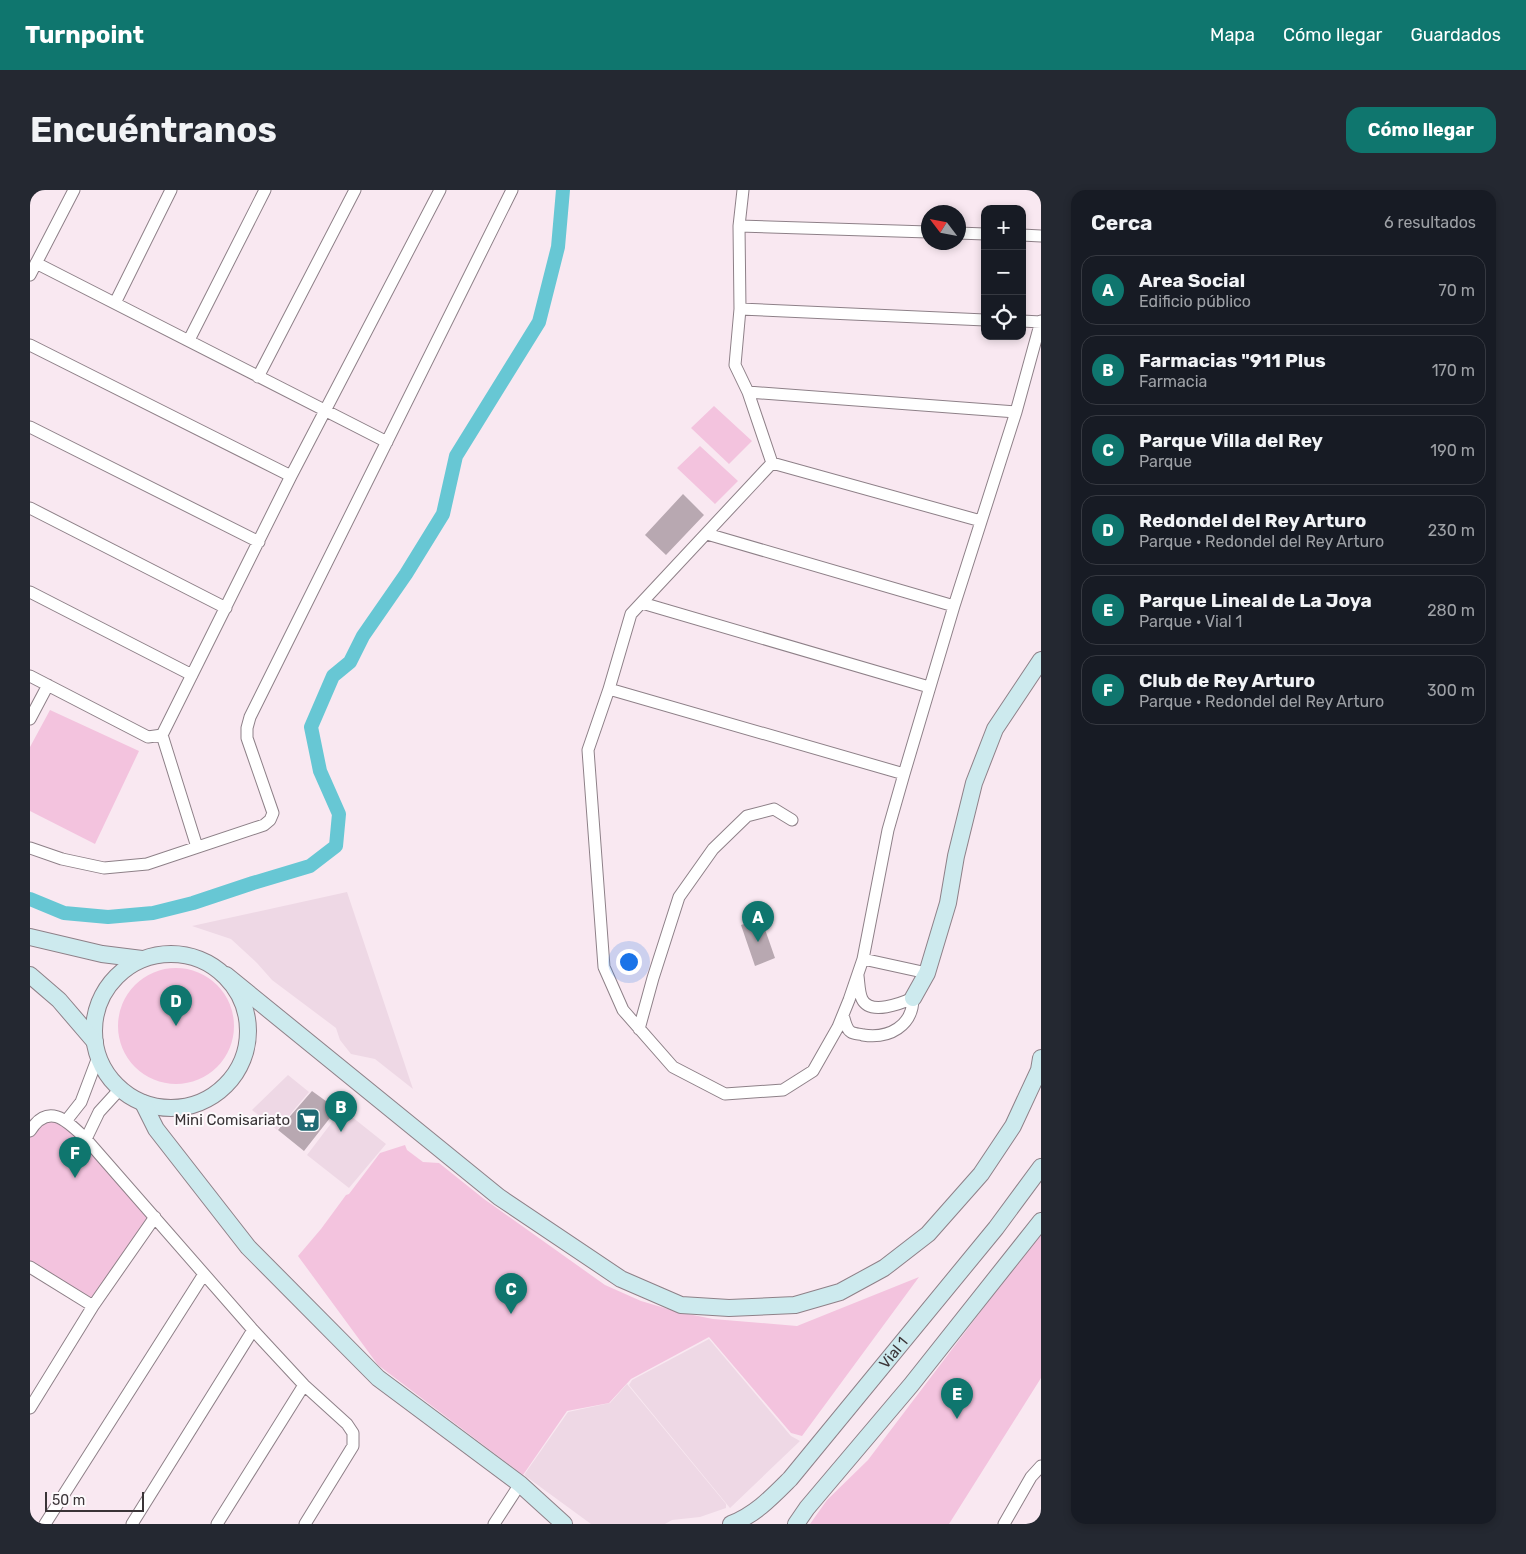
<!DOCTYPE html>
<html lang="es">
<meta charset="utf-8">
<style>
body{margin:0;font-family:Rubik,sans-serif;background:#242831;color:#f1f3f6}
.controls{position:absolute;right:15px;top:15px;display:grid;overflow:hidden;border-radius:10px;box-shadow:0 2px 8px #0003}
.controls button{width:45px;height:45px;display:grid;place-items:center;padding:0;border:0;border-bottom:1px solid #363941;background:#171b24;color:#f1f3f6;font:25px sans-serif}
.compass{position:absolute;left:891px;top:15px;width:45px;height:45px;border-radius:50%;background:#171b24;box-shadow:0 2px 8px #0003;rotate:302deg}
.scale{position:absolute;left:15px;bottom:12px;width:99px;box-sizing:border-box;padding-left:5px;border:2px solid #3a3437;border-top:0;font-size:14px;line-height:18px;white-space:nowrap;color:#3a3437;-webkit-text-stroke:4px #fdfafc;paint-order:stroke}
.you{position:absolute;left:598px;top:771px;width:18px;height:18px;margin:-12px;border:4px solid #fff;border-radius:50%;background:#1a73e8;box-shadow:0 0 0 8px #1a73e833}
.badge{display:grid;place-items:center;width:32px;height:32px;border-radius:50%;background:#0f766e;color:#fff;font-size:16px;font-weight:700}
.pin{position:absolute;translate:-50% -41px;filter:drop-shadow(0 1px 2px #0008)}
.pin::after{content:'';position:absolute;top:26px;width:18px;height:15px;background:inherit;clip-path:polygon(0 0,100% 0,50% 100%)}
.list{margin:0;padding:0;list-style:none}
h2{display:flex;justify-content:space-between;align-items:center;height:65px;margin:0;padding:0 20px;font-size:21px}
h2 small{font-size:16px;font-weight:400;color:#9ea1a6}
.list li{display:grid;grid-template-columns:32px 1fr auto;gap:15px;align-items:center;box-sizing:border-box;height:70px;margin:0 10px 10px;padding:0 10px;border:1px solid #363941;border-radius:15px}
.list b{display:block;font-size:19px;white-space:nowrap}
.list p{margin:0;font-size:16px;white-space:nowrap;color:#9ea1a6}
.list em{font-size:16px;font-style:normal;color:#9ea1a6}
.icon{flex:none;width:28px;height:28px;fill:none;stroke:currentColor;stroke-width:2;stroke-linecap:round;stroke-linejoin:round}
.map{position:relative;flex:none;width:1011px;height:1334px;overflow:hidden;border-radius:15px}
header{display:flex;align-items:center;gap:30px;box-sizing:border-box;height:70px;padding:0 25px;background:#0f766e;color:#fff}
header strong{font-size:24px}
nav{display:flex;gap:28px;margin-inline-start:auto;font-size:18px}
.intro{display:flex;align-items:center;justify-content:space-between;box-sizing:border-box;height:120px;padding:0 30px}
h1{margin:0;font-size:35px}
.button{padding:12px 22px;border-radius:15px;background:#0f766e;color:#fff;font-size:18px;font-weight:700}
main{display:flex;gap:30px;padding:0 30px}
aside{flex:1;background:#171b24;border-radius:15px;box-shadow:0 2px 8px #0003}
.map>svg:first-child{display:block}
.built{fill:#eed8e5}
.green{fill:#f3c3de}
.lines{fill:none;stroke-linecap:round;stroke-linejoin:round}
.canal{stroke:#67c7d4;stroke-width:14}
.building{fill:#b8a8b1}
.street-casing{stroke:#8e8088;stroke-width:13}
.secondary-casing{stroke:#8e8088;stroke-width:18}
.street{stroke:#fff;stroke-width:11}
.secondary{stroke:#cdeaee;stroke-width:16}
.labels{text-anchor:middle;stroke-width:4;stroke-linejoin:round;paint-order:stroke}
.poi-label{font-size:15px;fill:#3a3437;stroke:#fdfafc;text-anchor:end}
.street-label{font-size:15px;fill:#3a3437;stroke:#fdfafc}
</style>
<header>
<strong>Turnpoint</strong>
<nav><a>Mapa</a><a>Cómo llegar</a><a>Guardados</a></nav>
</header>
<div class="intro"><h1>Encuéntranos</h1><a class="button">Cómo llegar</a></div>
<main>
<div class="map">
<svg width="1011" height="1334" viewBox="0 0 1011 1334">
<rect width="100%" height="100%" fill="#f9e8f1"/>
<path class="built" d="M 317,702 L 383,899 L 345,869 L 321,864 L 310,850 L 306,838 L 242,790 L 227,773 L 201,749 L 162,736 Z
M 258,885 L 279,902 L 247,940 L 222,920 Z
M 312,919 L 356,954 L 319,998 L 277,965 Z
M 679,1149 L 761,1246 L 770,1251 L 700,1318 L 599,1195 L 602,1190 Z
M 597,1194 L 696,1314 L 696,1318 L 670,1327 L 642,1330 L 635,1334 L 561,1334 L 494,1285 L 538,1222 L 580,1213 Z"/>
<path class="green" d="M 684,216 L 722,251 L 699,274 L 661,238 Z
M 670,256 L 708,291 L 685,314 L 647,278 Z
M 20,520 L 109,561 L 65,654 L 0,621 L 0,557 Z
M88 836a58 58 0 1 1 116 0a58 58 0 1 1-116 0Z
M 13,928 L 36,931 L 125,1027 L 63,1116 L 0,1077 L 0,941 Z
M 375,955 L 377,960 L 393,972 L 409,973 L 454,1009 L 575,1095 L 611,1111 L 648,1122 L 683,1129 L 767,1136 L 889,1087 L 772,1246 L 761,1243 L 679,1147 L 601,1189 L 579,1213 L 537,1221 L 493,1285 L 348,1175 L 268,1066 L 291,1039 L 316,1005 L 319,1004 L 350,963 Z
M 1011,1042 L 1011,1188 L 919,1334 L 780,1334 L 797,1310 L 838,1270 Z"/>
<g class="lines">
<path class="canal" d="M 0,709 L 34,723 L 78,727 L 123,723 L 163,713 L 223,693 L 280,676 L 306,656 L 309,624 L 290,581 L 281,537 L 303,486 L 320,472 L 333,446 L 376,384 L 413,324 L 426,266 L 509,132 L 528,57 L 533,0"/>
</g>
<path class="building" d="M 653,304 L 674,325 L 636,365 L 615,345 Z
M 731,728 L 745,768 L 725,776 L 711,735 Z
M 282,901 L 307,919 L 274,961 L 248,940 Z"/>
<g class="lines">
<g class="street-casing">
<path id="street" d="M 713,0 L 709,36 L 710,119 L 705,175 L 718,202 L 742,273 L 601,424 L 579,499 L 558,560 L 574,777 L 593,820 L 643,877 L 695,904 L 753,900 L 783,881 L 808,837 L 819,810 L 833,769 L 858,640 L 874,584 L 924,416 L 986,222 L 1011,131
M 709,36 L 898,42
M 928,43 L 955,44
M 992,45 L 1011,46
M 6,73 L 357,252
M 0,85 L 44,0
M 85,113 L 141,0
M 710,119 L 955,130
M 992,131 L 1011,132
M 159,150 L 235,0
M 0,155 L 261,286
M 228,187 L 325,0
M 718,202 L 986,222
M 0,237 L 229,352
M 742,273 L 951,331
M 0,318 L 196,418
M 677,344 L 924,416
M 0,402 L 162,485
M 612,413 L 899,497
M 0,486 L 118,547 L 132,545 L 167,657
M 579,499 L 874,584
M 0,529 L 18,495
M 132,545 L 261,286 L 410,0
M 0,658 L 32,669 L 74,678 L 117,674 L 234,635 L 240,630 L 243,623 L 217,548 L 217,538 L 220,527 L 482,0
M 833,769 L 897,783
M 813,825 C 815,831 816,839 821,842 C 824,844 830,844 833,845 C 859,849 883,836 883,808 C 872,813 840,826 832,809 C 829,803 829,793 828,786
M 609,839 L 623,788 L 649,707 L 683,659 L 717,626 L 744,619 L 762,630
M 36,931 L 51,912 L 68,867
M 0,941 C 19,911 38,932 56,949 L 223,1140 L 274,1195 L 317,1234 L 323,1243 L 323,1256 L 275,1334
M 56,949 L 69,922 L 90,899
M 0,1077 L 63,1116 L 125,1027
M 0,1218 L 63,1116
M 15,1334 L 174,1084
M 102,1334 L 223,1140
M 187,1334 L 274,1195
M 464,1334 L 490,1294
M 974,1334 L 1001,1287 L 1011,1276"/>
</g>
<g class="secondary-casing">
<g id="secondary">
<path d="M 0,747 L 72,764 L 112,769"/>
<circle cx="141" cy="841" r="77"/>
<path d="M 0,785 L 29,810 L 65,852"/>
<path d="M 196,785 L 469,1007 L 591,1089 L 651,1115 L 699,1118 L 765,1115 L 810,1102 L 854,1078 L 898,1044 L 951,984 L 983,936 L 1009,880 L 1011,868"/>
<path d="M 883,808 L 897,783 L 918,713 L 926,666 L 944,593 L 965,539 L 1011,470"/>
<path d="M 113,913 L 126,939 L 218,1057 L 348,1188 L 490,1294 L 534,1334"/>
<path id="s1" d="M 701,1334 C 725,1325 742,1307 760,1289 L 966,1038 L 1011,977"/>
<path d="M 766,1334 L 777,1318 L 881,1195 L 1011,1031"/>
</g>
</g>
<use href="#street" class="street"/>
<use href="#secondary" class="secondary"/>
</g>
<defs>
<g id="supermarket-square" transform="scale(1.25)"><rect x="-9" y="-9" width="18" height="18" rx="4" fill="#206a74" stroke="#fdfafc"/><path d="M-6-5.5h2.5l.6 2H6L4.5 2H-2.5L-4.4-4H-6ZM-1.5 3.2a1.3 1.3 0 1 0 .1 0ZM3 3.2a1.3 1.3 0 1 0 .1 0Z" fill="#fff"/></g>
</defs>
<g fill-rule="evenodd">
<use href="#supermarket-square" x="278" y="930"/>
</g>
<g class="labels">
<g class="poi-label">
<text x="260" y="935">Mini Comisariato</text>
</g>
<g class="street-label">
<text dy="5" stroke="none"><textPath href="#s1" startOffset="238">Vial 1</textPath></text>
</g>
</g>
</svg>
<div class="controls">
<button>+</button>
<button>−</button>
<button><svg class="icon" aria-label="locate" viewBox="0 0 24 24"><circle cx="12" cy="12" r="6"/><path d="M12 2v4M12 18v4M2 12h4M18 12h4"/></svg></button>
</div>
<svg class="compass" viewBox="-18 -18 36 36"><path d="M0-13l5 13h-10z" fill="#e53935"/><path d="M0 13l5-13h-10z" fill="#9ea1a6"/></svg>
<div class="scale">50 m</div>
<div class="you"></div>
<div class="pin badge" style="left:728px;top:752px">A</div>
<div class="pin badge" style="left:311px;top:942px">B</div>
<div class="pin badge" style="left:481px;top:1124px">C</div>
<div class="pin badge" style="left:146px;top:836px">D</div>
<div class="pin badge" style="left:927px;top:1229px">E</div>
<div class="pin badge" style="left:45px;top:988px">F</div>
</div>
<aside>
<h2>Cerca<small>6 resultados</small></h2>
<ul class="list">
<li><span class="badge">A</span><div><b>Area Social</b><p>Edificio público</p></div><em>70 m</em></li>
<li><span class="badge">B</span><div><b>Farmacias &quot;911 Plus</b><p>Farmacia</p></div><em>170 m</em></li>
<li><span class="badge">C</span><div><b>Parque Villa del Rey</b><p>Parque</p></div><em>190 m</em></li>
<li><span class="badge">D</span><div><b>Redondel del Rey Arturo</b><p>Parque · Redondel del Rey Arturo</p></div><em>230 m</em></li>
<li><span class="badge">E</span><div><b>Parque Lineal de La Joya</b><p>Parque · Vial 1</p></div><em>280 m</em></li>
<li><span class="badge">F</span><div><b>Club de Rey Arturo</b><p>Parque · Redondel del Rey Arturo</p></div><em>300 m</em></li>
</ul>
</aside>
</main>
